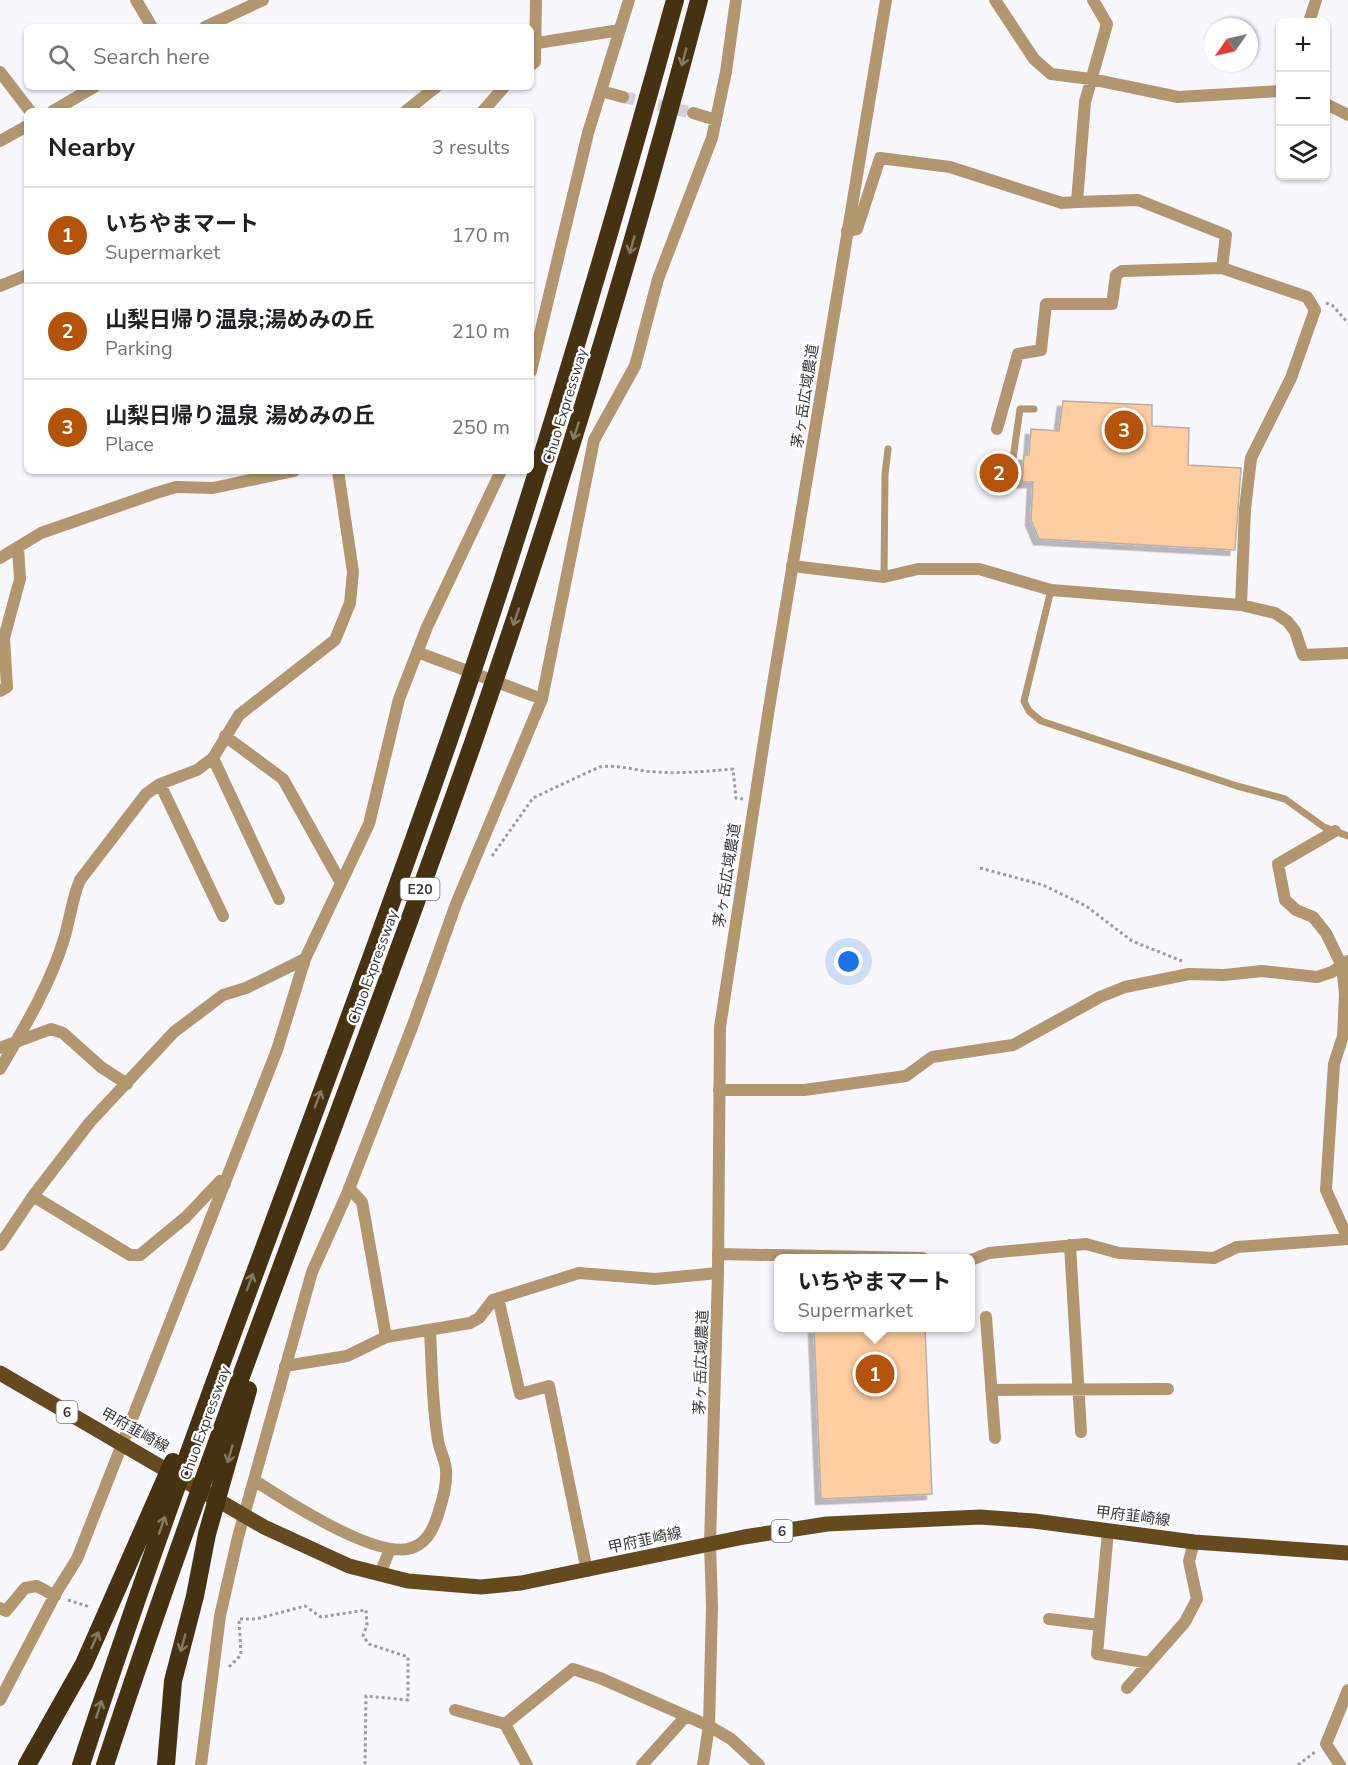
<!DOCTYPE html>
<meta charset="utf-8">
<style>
body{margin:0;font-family:"Nunito Sans","Noto Sans JP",sans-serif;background:#f2f2f2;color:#202124}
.controls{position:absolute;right:18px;top:18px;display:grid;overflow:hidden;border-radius:9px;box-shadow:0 2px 4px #0004}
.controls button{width:54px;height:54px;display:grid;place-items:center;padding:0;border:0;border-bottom:2px solid #e0e0e0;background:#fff;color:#202124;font:30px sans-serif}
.compass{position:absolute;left:1204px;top:18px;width:54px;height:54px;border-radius:50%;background:#fff;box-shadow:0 2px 4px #0004;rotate:236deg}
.you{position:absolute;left:849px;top:962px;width:21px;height:21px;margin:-15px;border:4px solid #fff;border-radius:50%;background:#1a73e8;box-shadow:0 0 0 9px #1a73e833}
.badge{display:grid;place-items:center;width:39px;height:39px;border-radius:50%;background:#b45309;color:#fff;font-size:20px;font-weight:700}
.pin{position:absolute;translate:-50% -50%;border:3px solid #fff;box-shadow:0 2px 6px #0006}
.popup{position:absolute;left:774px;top:1254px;width:201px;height:78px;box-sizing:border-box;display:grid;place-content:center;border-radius:9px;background:#fff;filter:drop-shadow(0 2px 4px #0005);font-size:20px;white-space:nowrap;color:#757577}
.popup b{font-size:22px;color:#202124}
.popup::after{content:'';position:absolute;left:50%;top:100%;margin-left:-12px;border:12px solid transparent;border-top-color:#fff}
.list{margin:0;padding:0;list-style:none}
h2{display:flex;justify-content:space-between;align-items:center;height:78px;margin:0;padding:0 24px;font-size:26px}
h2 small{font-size:20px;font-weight:400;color:#757577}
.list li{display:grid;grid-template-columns:39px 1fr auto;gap:18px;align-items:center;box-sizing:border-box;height:96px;padding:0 24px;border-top:2px solid #e0e0e0}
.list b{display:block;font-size:22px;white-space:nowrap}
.list p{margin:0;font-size:20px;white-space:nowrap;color:#757577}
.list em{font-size:20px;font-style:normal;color:#757577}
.icon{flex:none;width:33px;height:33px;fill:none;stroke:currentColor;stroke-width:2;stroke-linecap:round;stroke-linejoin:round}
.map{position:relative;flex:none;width:1348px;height:1765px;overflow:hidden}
.search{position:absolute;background:#fff;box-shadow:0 2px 4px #0004;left:24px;top:24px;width:510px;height:66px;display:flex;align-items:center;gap:15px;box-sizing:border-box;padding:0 21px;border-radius:9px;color:#757577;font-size:22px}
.panel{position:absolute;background:#fff;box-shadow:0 2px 4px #0004;left:24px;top:108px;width:510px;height:366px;border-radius:9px}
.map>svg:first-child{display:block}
.building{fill:#fecda1;stroke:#b7b0a9;stroke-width:1.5;filter:url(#shadow)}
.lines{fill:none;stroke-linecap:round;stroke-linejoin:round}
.minor-tunnel{stroke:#d3d1d7;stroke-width:12;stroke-dasharray:12 6;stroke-linecap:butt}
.path{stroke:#9c9ba0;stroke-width:3;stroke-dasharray:3 3;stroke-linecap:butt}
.service{stroke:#b1966e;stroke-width:7}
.minor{stroke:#b1966e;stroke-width:12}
.tertiary{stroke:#b1966e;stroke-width:12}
.primary{stroke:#654a1d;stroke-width:15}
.motorway{stroke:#453210;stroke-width:18}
.oneway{stroke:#867a64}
.labels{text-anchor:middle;stroke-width:4.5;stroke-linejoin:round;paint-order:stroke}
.shield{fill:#fff;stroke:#747476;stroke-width:1.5}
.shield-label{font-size:14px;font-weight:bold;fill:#39383c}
.street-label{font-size:15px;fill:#39383c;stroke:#fff}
</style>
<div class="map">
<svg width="1348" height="1765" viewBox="0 0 1348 1765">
<defs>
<filter id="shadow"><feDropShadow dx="-5.5" dy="5.5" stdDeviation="0" flood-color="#0004"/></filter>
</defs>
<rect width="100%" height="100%" fill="#f9f7fe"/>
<path class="building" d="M 1063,401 L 1152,405 L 1152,426 L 1189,428 L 1188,465 L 1241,468 L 1235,550 L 1039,539 L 1031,520 L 1033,482 L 1022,482 L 1024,455 L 1029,455 L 1031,429 L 1059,431 Z
M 814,1328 L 925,1328 L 932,1494 L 821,1499 Z"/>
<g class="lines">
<path class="minor-tunnel" d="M 623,97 L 693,113"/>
<path class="path" d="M 1326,303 L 1333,306 L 1348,323
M 492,856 L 533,798 L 599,767 C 618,764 636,771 656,772 C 682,774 707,771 733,769 L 736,798 L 743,799
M 980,868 L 1043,885 L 1086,906 L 1132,941 L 1182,961
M 68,1600 L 90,1607
M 229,1667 L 241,1655 L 239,1619 L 256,1619 L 305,1606 L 321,1617 L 366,1610 L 367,1625 L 363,1636 L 369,1644 L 408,1657 L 408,1700 L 366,1696 L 365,1765
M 1298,1765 L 1315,1752"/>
<path class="service" d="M 999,473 L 1012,466 L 1020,409 L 1034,409
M 884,577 L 885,474 L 888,449
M 1051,590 L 1024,701 L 1029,711 L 1041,721 L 1237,786 L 1285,799 L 1324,827 L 1348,836"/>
<path class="minor" d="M 136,0 L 152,27
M 995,0 L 1034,59 L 1051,74 L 1091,79 L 1178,97 L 1280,91
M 1309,22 L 1316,0
M 205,27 L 263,0
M 537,43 L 620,30
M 531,65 L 535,62 L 536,0
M 0,72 L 30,111
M 601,91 L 623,97
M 1326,104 L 1348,115
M 53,111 L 94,87
M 406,111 L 436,87
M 483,111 L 504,87
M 693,113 L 716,120
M 0,141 L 27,126
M 1077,202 L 1138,200 L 1226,235 L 1222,268
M 847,231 L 857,229 L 880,158 L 950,167 L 1062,203 L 1077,202 L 1085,102 L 1107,24 L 1093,0
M 0,286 L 27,275
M 531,371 L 588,133 L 629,0
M 997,429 L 1018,354 L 1041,350 L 1046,304 L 1112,304 L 1116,275 L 1122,271 L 1222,268 L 1307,297 L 1315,310 L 1291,378 L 1251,458 L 1245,509 L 1241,605
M 0,558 L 41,533 L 156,493 L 176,487 L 213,488 L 294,471
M 792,566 L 884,577 L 918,569 L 979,569 L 1051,590 L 1241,605 L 1275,613 L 1287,621 L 1295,631 L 1303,655 L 1348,653
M 417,652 L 542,699
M 0,691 L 7,687 L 4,638 L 20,579 L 18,547
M 225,736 L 283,779 L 341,883
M 213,758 L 279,899
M 160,784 L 223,916
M 1335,831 L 1278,864 L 1285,900 L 1296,910 L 1313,917 L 1326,933 L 1342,966 L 1345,994 L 1343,1036 L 1334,1064 L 1326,1190 L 1348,1239
M 0,1048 L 51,1029 L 63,1033 L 101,1067 L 127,1084
M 0,1069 C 24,1028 50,985 64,939 C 70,919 72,899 80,880 L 146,794 L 160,784 L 197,770 L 213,758 L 239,715 L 335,640 L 350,603 L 353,572 L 338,471
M 719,1090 L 804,1090 L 906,1076 L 932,1057 L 1013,1045 L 1100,997 L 1125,987 L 1189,974 L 1224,975 L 1262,971 L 1317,977 L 1332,972 L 1348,961
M 349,1188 L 362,1202 L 386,1337
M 33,1196 L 130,1255 L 140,1255 L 186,1217 L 220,1181 L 225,1184
M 0,1245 L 33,1196 L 90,1122 L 174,1032 L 223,995 L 246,988 L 305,959
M 1070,1245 L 1081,1432
M 718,1254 L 923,1258
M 971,1260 L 989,1253 L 1086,1244 L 1119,1253 L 1214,1258 L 1237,1247 L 1348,1239
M 498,1298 L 520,1394 L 549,1386 L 587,1571
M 986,1317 L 995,1438
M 285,1366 L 347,1356 L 386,1337 L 470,1323 L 479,1318 L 493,1300 L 579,1273 L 655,1279 L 718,1273
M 991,1390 L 1168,1389
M 254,1480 C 283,1499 381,1563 414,1547 C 429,1541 435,1525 439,1511 C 443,1499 447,1484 446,1471 C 446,1460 439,1450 438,1440 C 432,1404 432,1366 430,1331
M 1108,1531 L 1097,1654 L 1149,1663
M 380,1574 L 390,1549
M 0,1608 L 6,1611 L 25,1588 L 37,1586 L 55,1596
M 1049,1619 L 1099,1625
M 1127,1688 L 1185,1622 L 1197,1599 L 1189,1561 L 1194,1542
M 0,1700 L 57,1591 L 77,1559 L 277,1050 L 305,959 L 369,824 L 399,699 L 427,627 L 501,471
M 455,1710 L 505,1724 L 573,1669 L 600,1678 L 709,1726 L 731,1739 L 759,1765
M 505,1724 L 527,1765
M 201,1765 L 220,1616 L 238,1537 L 312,1272 L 347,1194 L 414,1022 L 456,904 L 542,699 L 594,440 L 635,366 L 658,279 L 712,138 L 726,72 L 736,0
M 642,1765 L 686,1716
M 1340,1765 L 1326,1744 L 1348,1690"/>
<path class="tertiary" d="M 703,1765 L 709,1726 L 712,1606 L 710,1544 L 718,1273 L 720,1027 L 769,708 L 886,0"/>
<path class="primary" d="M 0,1373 L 264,1527 L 349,1566 L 408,1581 L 481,1587 L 521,1583 L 744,1537 L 827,1524 L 980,1517 L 1034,1521 L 1194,1542 L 1348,1553"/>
<path class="motorway" d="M 27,1765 L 84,1664 L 173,1462
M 81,1765 C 194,1418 332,1079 451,734 C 535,492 607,247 675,0
M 105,1765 C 218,1421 353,1085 473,743 C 558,498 633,251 699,0
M 166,1765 L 173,1681 L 195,1596 L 207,1534 L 248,1390"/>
</g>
<defs><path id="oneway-shaft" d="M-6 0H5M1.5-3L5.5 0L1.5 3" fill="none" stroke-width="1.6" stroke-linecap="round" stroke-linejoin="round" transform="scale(1.5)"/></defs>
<g class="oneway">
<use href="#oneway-shaft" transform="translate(684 57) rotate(105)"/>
<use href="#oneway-shaft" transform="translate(632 245) rotate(106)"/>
<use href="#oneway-shaft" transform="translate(576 431) rotate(108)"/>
<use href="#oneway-shaft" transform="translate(516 617) rotate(109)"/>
<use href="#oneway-shaft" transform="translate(318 1099) rotate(-70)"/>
<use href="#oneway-shaft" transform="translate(250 1282) rotate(-70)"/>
<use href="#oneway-shaft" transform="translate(230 1454) rotate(106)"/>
<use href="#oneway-shaft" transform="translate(162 1525) rotate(-71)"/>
<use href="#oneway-shaft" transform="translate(95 1640) rotate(-66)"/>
<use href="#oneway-shaft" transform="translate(183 1643) rotate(105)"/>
<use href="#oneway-shaft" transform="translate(99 1709) rotate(-72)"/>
</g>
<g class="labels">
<g class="shield">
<rect x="400.5" y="878" width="39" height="22" rx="4.5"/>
<rect x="56.5" y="1401" width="21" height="22" rx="4.5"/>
<rect x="771.5" y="1520" width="21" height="22" rx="4.5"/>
</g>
<g class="shield-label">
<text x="420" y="894">E20</text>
<text x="67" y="1417">6</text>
<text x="782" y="1536">6</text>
</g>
<g class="street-label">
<text transform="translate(805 396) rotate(-81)" y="5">茅ヶ岳広域農道</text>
<text transform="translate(565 406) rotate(-73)" y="5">Chuo Expressway</text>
<text transform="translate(727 875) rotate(-81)" y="5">茅ヶ岳広域農道</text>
<text transform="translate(373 967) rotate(-70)" y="5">Chuo Expressway</text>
<text transform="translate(701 1362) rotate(-88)" y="5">茅ヶ岳広域農道</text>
<text transform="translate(205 1423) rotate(-70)" y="5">Chuo Expressway</text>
<text transform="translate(135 1430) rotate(29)" y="5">甲府韮崎線</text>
<text transform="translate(1133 1516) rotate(7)" y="5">甲府韮崎線</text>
<text transform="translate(645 1540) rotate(-12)" y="5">甲府韮崎線</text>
</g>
</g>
</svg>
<div class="controls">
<button>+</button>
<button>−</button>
<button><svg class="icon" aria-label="layers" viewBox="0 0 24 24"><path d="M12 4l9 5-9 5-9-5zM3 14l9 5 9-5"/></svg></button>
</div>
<svg class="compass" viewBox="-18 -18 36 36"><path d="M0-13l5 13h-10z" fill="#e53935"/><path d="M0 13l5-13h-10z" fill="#757577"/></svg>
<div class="you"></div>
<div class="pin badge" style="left:875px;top:1374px">1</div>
<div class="popup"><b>いちやまマート</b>Supermarket</div>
<div class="pin badge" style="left:999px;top:473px">2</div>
<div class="pin badge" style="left:1124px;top:430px">3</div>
<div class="search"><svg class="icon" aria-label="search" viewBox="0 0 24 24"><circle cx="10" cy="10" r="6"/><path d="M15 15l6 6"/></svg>Search here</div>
<section class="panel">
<h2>Nearby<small>3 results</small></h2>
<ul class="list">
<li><span class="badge">1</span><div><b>いちやまマート</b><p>Supermarket</p></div><em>170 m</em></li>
<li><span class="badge">2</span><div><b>山梨日帰り温泉;湯めみの丘</b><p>Parking</p></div><em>210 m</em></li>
<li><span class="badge">3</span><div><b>山梨日帰り温泉 湯めみの丘</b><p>Place</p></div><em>250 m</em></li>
</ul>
</section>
</div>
